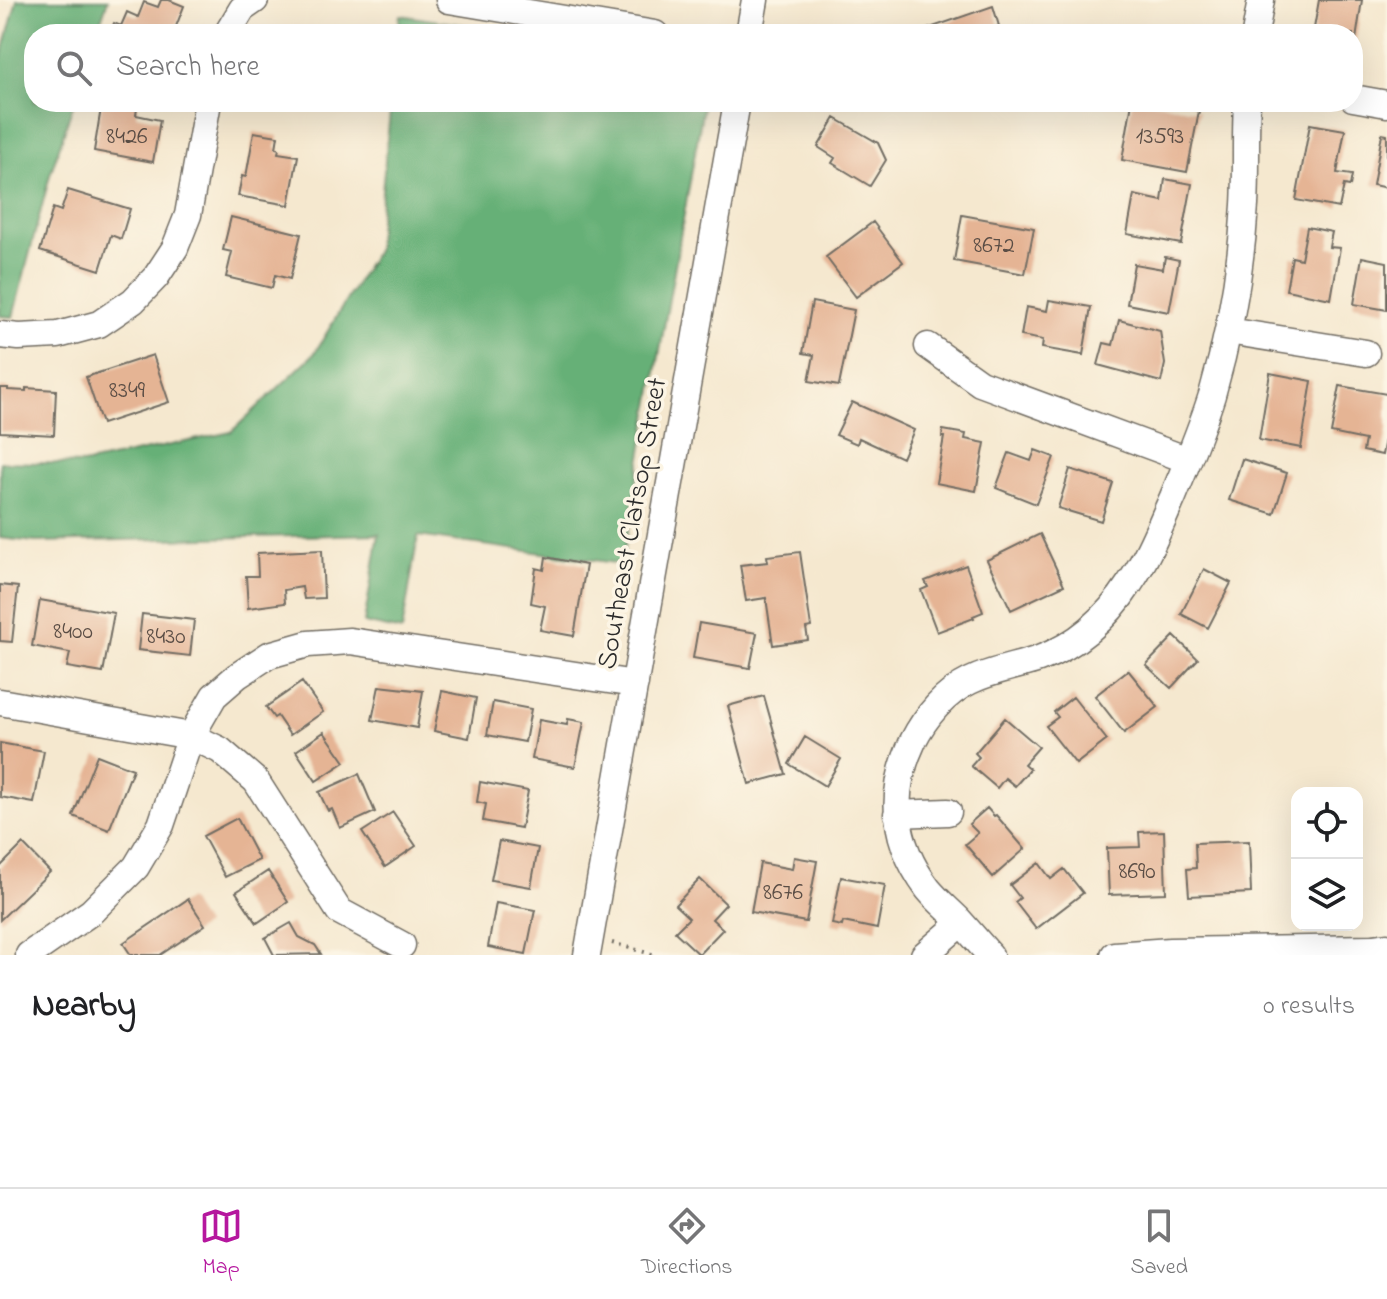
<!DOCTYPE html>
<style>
body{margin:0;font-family:"Indie Flower",sans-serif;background:#f2f2f2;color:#202124}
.controls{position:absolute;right:24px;bottom:24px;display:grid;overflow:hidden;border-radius:16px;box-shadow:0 8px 32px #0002}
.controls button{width:72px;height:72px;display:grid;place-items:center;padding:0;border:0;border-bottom:2px solid #e0e0e0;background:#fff;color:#202124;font:40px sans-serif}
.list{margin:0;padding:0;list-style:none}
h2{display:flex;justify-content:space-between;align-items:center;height:104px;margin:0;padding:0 32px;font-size:34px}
h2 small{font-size:26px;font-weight:400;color:#757577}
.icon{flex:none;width:44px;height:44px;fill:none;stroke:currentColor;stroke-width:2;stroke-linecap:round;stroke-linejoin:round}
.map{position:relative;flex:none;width:1387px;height:955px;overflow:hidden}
.search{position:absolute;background:#fff;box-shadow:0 8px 32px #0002;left:24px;right:24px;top:24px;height:88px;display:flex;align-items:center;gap:20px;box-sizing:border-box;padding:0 28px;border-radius:32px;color:#757577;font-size:30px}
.sheet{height:232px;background:#fff}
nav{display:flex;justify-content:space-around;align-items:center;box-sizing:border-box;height:112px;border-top:2px solid #e0e0e0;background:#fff;font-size:22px;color:#757577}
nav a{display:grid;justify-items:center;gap:4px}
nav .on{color:#b5179e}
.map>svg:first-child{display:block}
.forest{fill:#66b077;stroke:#486e51;stroke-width:2}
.building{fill:#e5b494}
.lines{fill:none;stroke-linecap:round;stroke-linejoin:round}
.minor-casing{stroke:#726d64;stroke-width:29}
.path{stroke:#726d64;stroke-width:4;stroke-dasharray:2 6;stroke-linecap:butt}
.minor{stroke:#fff;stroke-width:26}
.labels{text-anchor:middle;stroke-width:7;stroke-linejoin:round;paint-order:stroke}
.number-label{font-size:24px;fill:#5a4d45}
.street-label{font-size:28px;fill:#2b2b2b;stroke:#fcf5e5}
</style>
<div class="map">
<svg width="1387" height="955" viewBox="0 0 1387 955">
<rect width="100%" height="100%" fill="#fcf5e5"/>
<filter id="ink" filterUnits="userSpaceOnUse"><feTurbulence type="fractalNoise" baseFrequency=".0125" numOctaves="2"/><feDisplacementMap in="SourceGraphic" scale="16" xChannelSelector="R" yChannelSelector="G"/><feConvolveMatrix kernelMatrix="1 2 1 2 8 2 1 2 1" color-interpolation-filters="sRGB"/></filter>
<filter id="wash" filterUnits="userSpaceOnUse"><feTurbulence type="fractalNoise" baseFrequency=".006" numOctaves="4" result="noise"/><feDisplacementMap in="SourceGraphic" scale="32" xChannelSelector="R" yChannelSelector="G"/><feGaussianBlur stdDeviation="1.8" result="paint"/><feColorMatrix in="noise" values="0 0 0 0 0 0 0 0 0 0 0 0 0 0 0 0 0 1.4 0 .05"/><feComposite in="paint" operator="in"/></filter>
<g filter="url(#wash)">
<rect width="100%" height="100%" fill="#f5e8cf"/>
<path class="forest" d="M 17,0 L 108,0 L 96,34 L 34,34 L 34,102 L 74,102 L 50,175 L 13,317 L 0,316 L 0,63 Z
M 400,15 L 522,34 L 398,34 Z
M 391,102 L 704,102 L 622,564 L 418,536 L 402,631 L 364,623 L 379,534 L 36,542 L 0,538 L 0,462 L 83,464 L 231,432 L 314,354 L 376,251 Z"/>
<g id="blocks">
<path class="building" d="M 161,0 L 169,0 L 184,6 L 173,34 L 109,34 L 114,23 L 121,26 L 127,12 L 138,17 L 144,2 L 158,7 Z
M 1319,0 L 1362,0 L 1355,46 L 1353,46 L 1353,34 L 1313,34 Z
M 993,6 L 999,26 L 989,29 L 990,34 L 922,34 L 921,31 Z
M 102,102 L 138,102 L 136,115 L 160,120 L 153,162 L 94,151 Z
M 1132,102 L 1151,102 L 1199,111 L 1187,172 L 1122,160 Z
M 835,118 L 878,143 L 886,160 L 870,186 L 832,163 L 835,158 L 818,147 Z
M 1310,124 L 1345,130 L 1337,173 L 1352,175 L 1350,186 L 1344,185 L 1339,208 L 1296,200 Z
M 254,132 L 278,136 L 276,148 L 279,149 L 278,153 L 298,156 L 289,205 L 238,196 L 242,176 L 246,177 Z
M 1382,134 L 1387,135 L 1387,188 L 1373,185 Z
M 1165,179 L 1192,184 L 1181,244 L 1127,234 L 1134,195 L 1162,201 Z
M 68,190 L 130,209 L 121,239 L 111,235 L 100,270 L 40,251 L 53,208 L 61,211 Z
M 962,215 L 1034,228 L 1025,274 L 954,261 Z
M 231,217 L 301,234 L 290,279 L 275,275 L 272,288 L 226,277 L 232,252 L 223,250 Z
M 873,222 L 903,262 L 856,297 L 826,257 Z
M 1307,227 L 1332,232 L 1329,247 L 1340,248 L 1331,299 L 1286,290 L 1292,257 L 1301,259 Z
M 1165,257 L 1179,260 L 1169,312 L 1127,304 L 1134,264 L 1163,269 Z
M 1362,257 L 1387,262 L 1387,310 L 1354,304 Z
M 1049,300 L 1091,307 L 1083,355 L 1042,348 L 1043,340 L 1021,336 L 1026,307 L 1047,311 Z
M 812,302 L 854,310 L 839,386 L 809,381 L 814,355 L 803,353 Z
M 1119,320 L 1160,331 L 1165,364 L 1161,382 L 1098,365 L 1104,343 L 1113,345 Z
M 153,355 L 169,402 L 102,424 L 86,377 Z
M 1270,373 L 1312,381 L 1301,448 L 1259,440 Z
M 1340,386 L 1387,394 L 1387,429 L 1382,455 L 1363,451 L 1365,440 L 1331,433 Z
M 0,388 L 8,388 L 8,390 L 26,391 L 26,388 L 56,390 L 54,435 L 0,432 Z
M 852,402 L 914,430 L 902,458 L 859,438 L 857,444 L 836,435 Z
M 943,430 L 966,434 L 965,439 L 985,443 L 976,491 L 936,483 L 944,437 L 942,437 Z
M 1035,450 L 1054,457 L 1036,504 L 996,488 L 1009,453 L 1031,461 Z
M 1242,459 L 1287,473 L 1274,514 L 1229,500 Z
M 1070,469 L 1113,483 L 1101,521 L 1058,508 Z
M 1040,534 L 1064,585 L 1011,610 L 987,560 Z
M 322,550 L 324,598 L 304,599 L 302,587 L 284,590 L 285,603 L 248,608 L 246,576 L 258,576 L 257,553 Z
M 800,552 L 811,627 L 806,628 L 808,640 L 773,645 L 766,598 L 746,601 L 740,565 L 768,562 L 767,556 Z
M 546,557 L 586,565 L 574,636 L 540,630 L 545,606 L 531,603 L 536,568 L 544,570 Z
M 966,565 L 983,612 L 973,616 L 974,618 L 937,632 L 921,590 L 928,587 L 925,581 Z
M 1204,569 L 1231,583 L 1208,628 L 1181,614 Z
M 0,585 L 18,587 L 12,642 L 0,641 Z
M 40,600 L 114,613 L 103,673 L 67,667 L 70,653 L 32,646 Z
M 142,614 L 194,620 L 190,656 L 138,650 Z
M 699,623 L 757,633 L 750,668 L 693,658 Z
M 1174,636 L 1198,659 L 1171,688 L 1146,665 Z
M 1128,670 L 1158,707 L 1124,733 L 1095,696 Z
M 302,682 L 323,712 L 290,735 L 277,716 L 274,718 L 266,707 Z
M 379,686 L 423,691 L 417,728 L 372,720 Z
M 442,691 L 476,698 L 469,738 L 434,731 Z
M 764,696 L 786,774 L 749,784 L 728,706 Z
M 1073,697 L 1107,740 L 1076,764 L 1046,726 L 1058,717 L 1054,712 Z
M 493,702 L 531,709 L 525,742 L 487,735 Z
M 1005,718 L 1039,747 L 1024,764 L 1030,769 L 1015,786 L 1005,778 L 997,788 L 971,766 L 979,757 L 975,753 Z
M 568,719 L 584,722 L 575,767 L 532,759 L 539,720 L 567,725 Z
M 324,732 L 345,762 L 316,781 L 296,751 Z
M 805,737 L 841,759 L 825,786 L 789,764 Z
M 0,743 L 44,751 L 34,803 L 0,797 Z
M 97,755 L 133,769 L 109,830 L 73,816 Z
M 359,774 L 375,812 L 340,828 L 332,809 L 328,811 L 319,792 Z
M 480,782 L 528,791 L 521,828 L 483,821 L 486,804 L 477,802 Z
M 987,808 L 994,816 L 996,815 L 1025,849 L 993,877 L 965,844 L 978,833 L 969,824 Z
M 393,812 L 416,846 L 385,867 L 362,832 Z
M 237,818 L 259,860 L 225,877 L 203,836 Z
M 1164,831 L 1166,893 L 1109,895 L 1107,848 L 1140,847 L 1139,832 Z
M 499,841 L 538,848 L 531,887 L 491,880 Z
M 1249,841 L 1251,893 L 1189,896 L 1187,869 L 1196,868 L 1195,843 Z
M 23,844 L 50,872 L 0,920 L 0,867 Z
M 794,857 L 817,861 L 806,922 L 751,912 L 760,863 L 792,869 Z
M 1039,863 L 1051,879 L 1064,869 L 1083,893 L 1036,929 L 1015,902 L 1020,898 L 1010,885 Z
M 268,871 L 288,902 L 257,923 L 236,892 Z
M 841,877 L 885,885 L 877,929 L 843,922 L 842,926 L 832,924 Z
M 700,879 L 726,904 L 712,919 L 723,929 L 699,954 L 675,932 L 689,918 L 675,905 Z
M 188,899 L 205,925 L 160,955 L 131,955 L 123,943 Z
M 496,903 L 535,910 L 526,954 L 488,947 Z
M 291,923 L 299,937 L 315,945 L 321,954 L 274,955 L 265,938 Z"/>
</g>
</g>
<g filter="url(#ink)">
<use href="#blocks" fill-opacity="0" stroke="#726d64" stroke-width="2"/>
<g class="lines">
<g class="minor-casing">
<path id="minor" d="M 449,0 L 655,34
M 227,34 L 242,9 L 255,0
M 749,34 L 755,0
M 1255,34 L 1261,0
M 1353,98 L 1387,104
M 1228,331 L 1366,353
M 0,335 L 19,337 L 58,335 L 99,324 L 133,301 L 156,277 L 175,248 L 188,215 L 208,102
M 928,346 L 980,383 L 1188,460
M 0,702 L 191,736 L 220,750 L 256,781 L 339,911 L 402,945
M 897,814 L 948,812
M 29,955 L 91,912 L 136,867 L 161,825 L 191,736 L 214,696 L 237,676 L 269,655 L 308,644 L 350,641 L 635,684
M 587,955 L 737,102
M 924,955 L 961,923
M 990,955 C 979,943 969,931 958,919 C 948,909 937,900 928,889 C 893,842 888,794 913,741 C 925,717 945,693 970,681 C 992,670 1016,667 1039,659 C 1077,645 1108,617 1130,583 C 1148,557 1160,526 1173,497 C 1187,463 1201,430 1212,395 C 1230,333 1241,269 1245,205 C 1247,171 1245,136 1247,102
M 1114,955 L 1170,951 L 1373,948 L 1387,946"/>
</g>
<path class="path" d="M 612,943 L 655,955"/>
<use href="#minor" class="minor"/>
</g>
</g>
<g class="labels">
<g class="number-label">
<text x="127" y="143">8426</text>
<text x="1160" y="143">13593</text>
<text x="994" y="252">8672</text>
<text x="127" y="397">8349</text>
<text x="73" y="638">8400</text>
<text x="166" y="643">8430</text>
<text x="1137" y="878">8690</text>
<text x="783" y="899">8676</text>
</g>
<g class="street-label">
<text transform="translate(630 523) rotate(-80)" y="10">Southeast Clatsop Street</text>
</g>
</g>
</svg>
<div class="controls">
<button><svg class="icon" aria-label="locate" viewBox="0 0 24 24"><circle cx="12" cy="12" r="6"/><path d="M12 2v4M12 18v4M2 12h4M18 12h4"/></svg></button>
<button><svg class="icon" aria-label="layers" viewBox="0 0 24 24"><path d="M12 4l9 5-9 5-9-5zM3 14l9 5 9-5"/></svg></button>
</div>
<div class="search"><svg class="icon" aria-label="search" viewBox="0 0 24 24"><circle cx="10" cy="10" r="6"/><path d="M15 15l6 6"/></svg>Search here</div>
</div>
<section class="sheet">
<h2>Nearby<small>0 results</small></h2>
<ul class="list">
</ul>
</section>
<nav>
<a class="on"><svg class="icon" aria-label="map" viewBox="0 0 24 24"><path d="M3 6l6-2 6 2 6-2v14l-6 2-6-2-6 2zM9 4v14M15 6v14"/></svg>Map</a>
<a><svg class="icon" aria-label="directions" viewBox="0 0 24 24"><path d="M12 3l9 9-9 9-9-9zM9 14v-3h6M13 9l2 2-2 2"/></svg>Directions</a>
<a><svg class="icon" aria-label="saved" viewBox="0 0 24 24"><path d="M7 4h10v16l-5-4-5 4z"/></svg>Saved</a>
</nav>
